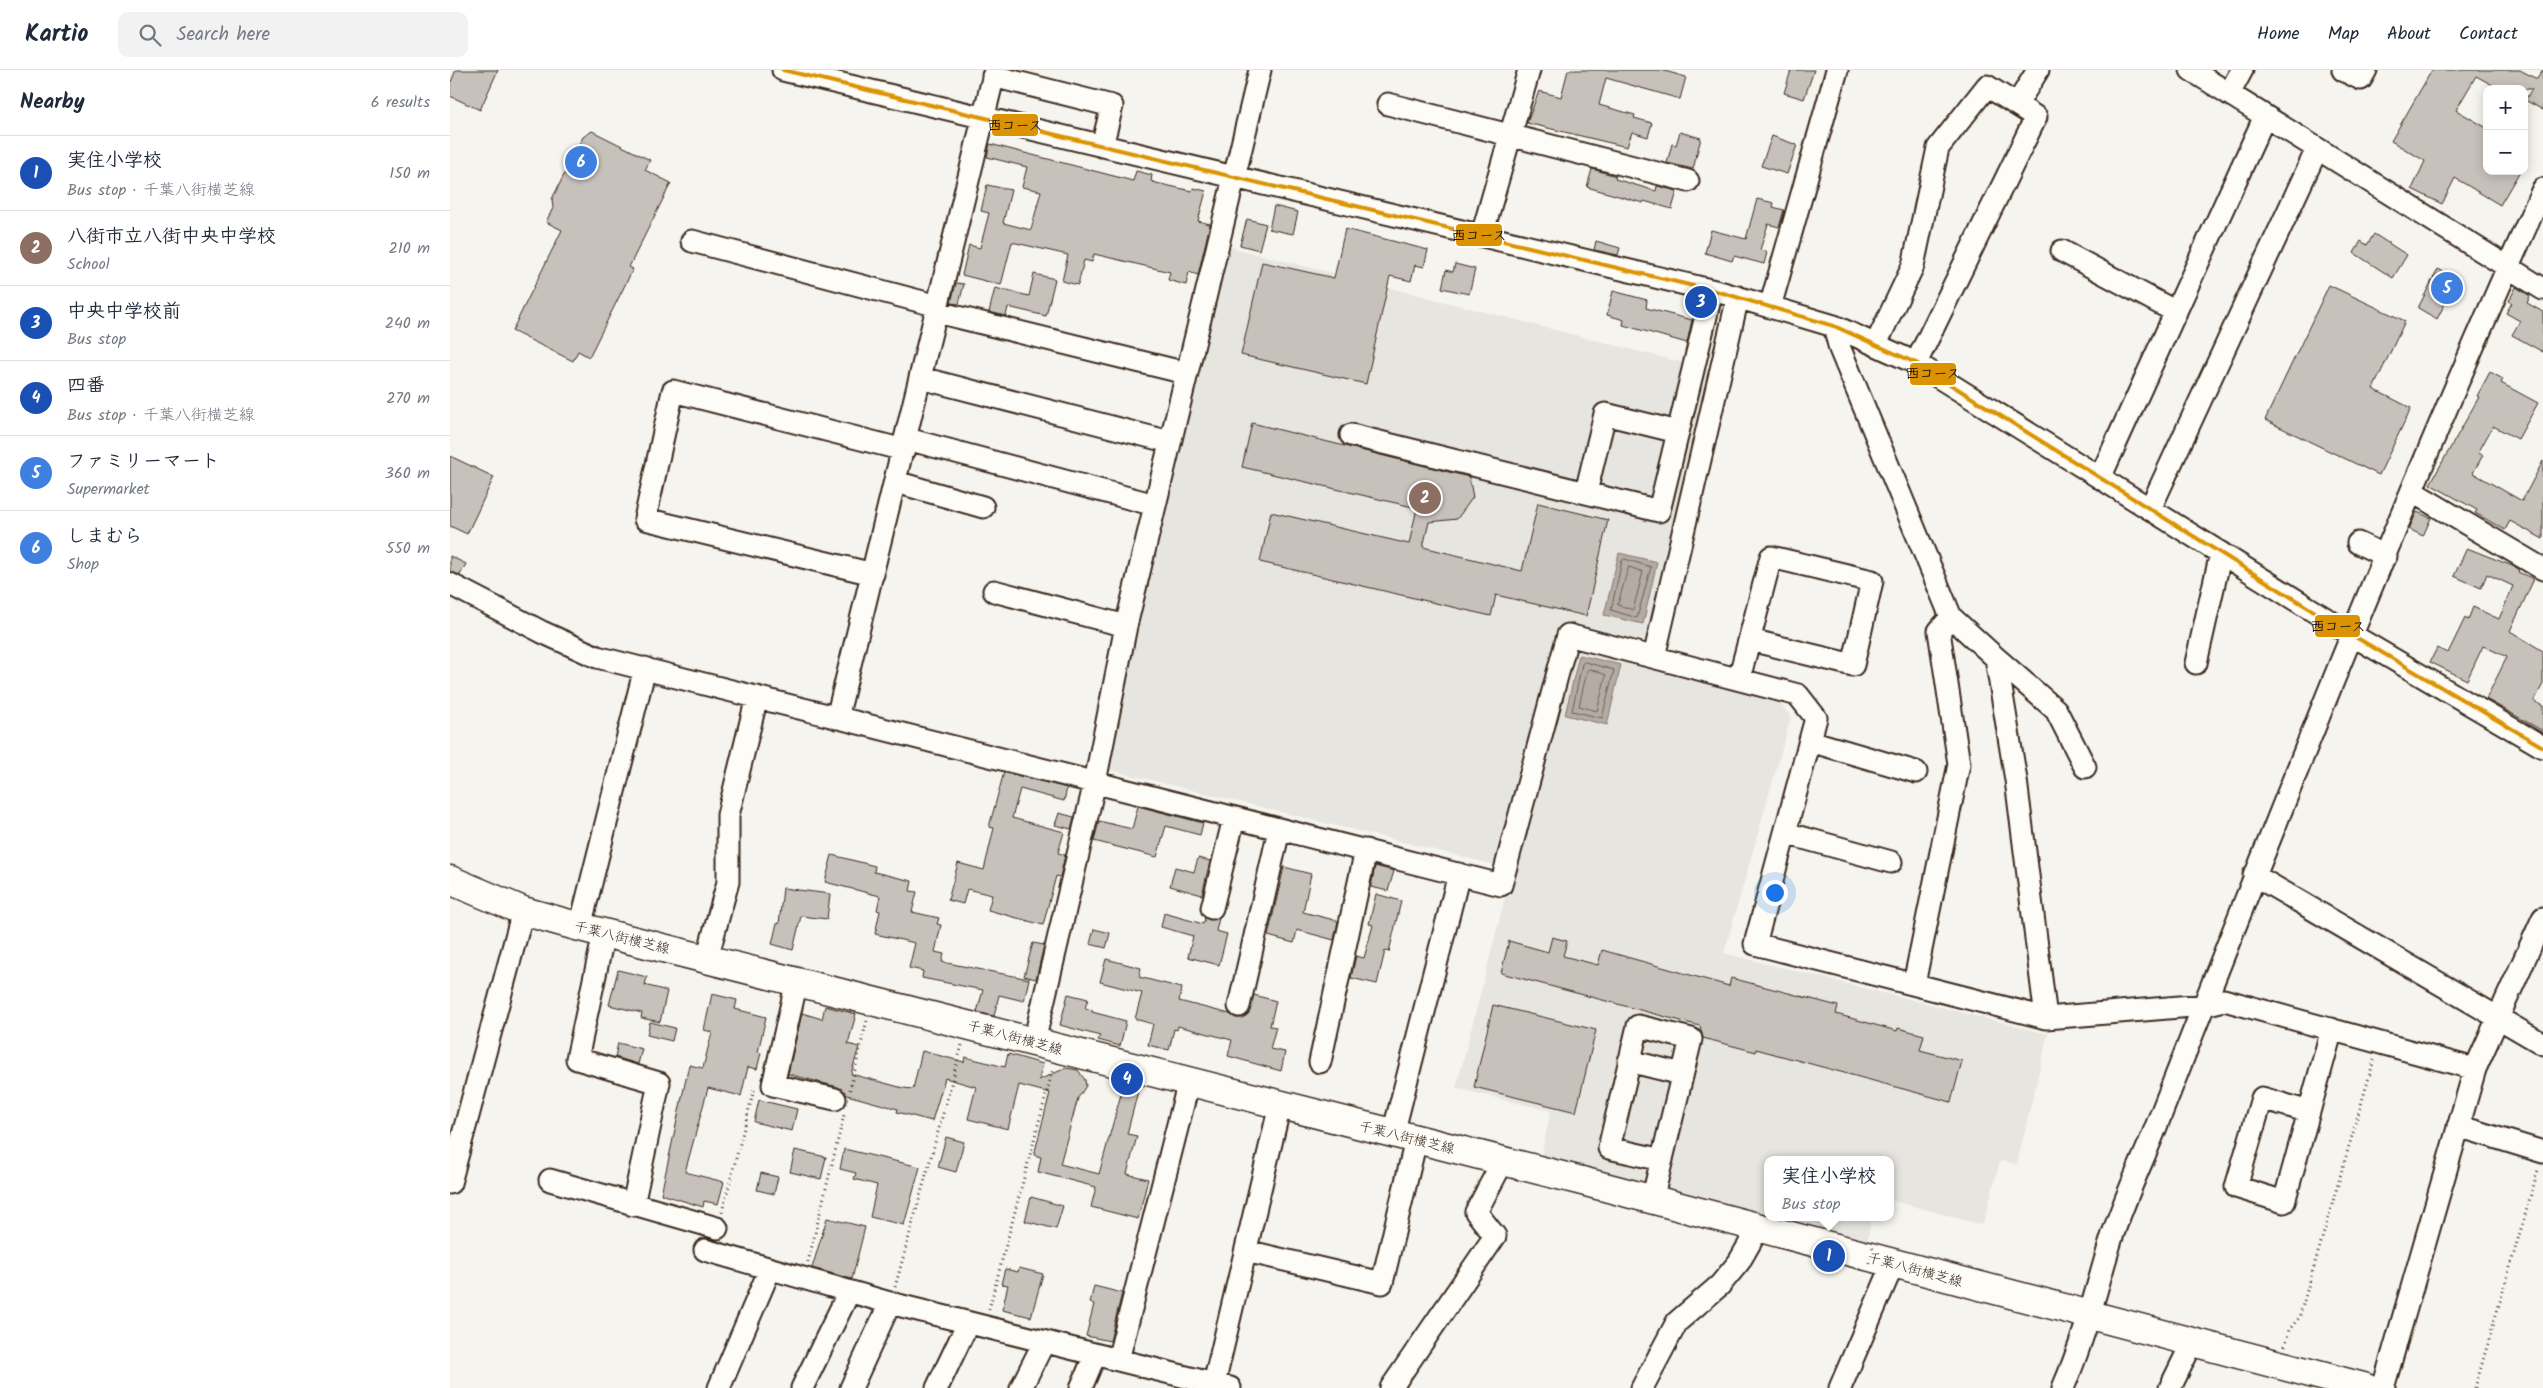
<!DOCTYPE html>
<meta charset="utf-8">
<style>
body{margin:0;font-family:Kalam,"Klee One",sans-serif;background:#f2f2f3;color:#1f2937}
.controls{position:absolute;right:15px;top:15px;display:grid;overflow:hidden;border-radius:10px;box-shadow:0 2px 12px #0003}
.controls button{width:45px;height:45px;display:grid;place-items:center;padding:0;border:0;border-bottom:1px solid #e0e1e3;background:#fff;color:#1f2937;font:25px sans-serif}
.you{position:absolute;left:1324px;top:822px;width:18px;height:18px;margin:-12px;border:4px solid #fff;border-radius:50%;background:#1a73e8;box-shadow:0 0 0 8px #1a73e833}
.badge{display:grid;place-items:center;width:32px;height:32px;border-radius:50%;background:#1f6fb2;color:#fff;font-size:16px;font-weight:700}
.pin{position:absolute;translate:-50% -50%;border:2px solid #fff;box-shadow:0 1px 5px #0006}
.popup{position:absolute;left:1314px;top:1086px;width:130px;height:65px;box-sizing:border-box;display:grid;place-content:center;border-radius:10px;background:#fff;filter:drop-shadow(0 1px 4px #0005);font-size:16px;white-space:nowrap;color:#747a83}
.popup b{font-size:19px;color:#1f2937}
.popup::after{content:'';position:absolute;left:50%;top:100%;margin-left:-10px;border:10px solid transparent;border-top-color:#fff}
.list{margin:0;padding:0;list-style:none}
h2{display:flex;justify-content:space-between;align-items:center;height:65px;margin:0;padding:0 20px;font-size:21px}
h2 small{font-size:16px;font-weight:400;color:#747a83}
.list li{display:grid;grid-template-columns:32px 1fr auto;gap:15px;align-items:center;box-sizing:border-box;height:75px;padding:0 20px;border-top:1px solid #e0e1e3}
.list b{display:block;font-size:19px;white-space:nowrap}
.list p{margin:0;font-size:16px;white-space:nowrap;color:#747a83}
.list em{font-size:16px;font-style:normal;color:#747a83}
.icon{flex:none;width:28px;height:28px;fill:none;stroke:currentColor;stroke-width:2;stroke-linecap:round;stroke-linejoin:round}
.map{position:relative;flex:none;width:2093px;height:1318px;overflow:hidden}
header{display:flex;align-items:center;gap:30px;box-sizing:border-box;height:70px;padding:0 25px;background:#fff;border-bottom:1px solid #e0e1e3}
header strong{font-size:24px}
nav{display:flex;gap:28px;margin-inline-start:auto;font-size:18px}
.search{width:350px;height:45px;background:#f2f2f3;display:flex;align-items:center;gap:12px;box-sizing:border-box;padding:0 18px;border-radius:10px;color:#747a83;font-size:19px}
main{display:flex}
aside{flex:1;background:#fff}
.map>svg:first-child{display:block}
.built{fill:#e7e5df}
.water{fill:#b4aca4;stroke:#84786e}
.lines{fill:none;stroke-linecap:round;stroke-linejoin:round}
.shore{stroke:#6b5e54;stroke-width:1}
.building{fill:#c7c1bb;stroke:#3b2a1e}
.minor-casing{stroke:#3b2a1e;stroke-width:25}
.major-casing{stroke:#3b2a1e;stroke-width:31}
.path{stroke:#3b2a1e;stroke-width:3;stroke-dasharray:1 4;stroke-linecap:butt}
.minor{stroke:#fdfcf7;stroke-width:21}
.major{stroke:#fdfcf7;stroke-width:28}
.path-bridge{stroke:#3b2a1e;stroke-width:3;stroke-dasharray:1 4;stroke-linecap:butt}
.bus-1-casing{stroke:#fdfcf7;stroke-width:8}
.bus-1{stroke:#db9304;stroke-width:4}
.labels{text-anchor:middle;stroke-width:5;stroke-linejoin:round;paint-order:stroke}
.street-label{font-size:14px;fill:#3b2a1e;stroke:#fdfcf7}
.line-badge{stroke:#fdfcf7;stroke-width:2}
.pale-badge-label{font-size:14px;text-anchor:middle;font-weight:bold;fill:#111}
</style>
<header>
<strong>Kartio</strong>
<div class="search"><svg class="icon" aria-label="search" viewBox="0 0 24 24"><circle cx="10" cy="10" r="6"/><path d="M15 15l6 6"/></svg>Search here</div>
<nav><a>Home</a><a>Map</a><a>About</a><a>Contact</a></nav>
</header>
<main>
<aside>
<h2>Nearby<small>6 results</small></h2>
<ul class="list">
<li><span class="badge" style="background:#1a4fb4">1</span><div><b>実住小学校</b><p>Bus stop · 千葉八街横芝線</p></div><em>150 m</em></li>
<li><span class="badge" style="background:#8d6e63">2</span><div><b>八街市立八街中央中学校</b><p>School</p></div><em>210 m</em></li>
<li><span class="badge" style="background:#1a4fb4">3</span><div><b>中央中学校前</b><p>Bus stop</p></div><em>240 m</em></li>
<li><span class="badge" style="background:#1a4fb4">4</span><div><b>四番</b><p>Bus stop · 千葉八街横芝線</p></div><em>270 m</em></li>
<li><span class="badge" style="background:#3f7fe0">5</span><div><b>ファミリーマート</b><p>Supermarket</p></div><em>360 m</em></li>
<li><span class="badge" style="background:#3f7fe0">6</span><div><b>しまむら</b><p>Shop</p></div><em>550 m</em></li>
</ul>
</aside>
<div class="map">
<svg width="2093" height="1318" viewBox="0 0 2093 1318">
<rect width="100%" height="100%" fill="#f5f4ee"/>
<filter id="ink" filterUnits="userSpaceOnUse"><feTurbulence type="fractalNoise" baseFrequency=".02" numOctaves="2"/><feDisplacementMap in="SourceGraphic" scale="10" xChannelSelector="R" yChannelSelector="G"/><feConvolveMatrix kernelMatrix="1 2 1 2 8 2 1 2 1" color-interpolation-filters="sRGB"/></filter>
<g filter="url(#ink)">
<path class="built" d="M 776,176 L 1262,300 L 1198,580 L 1114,557 L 1050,796 L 656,699 Z
M 1120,575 L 1325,626 L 1341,647 L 1274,883 L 1598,964 L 1567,1094 L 1550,1091 L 1533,1155 L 1440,1130 L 1440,1090 L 1318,1090 L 1318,1147 L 1422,1147 L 1416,1177 L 1091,1086 L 1101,1041 L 1006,1018 Z"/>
<path class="water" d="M 1169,483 L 1207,492 L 1193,554 L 1154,545 Z
M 1129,585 L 1171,595 L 1157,655 L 1115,645 Z"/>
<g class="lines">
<path class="shore" d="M 1175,489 L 1201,497 L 1187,548 L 1161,540 L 1172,491 Z
M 1179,497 L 1193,502 L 1183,540 L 1168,535 Z
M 1135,592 L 1164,600 L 1152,648 L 1122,641 L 1132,594 Z
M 1140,599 L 1156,605 L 1147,641 L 1129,636 L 1137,601 Z"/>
</g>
<path class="building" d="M 6,0 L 48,0 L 30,40 L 0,26 L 0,14 Z
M 1118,0 L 1211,0 L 1236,7 L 1230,29 L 1156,8 L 1149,35 L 1185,45 L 1184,48 L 1202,53 L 1198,67 L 1182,62 L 1177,77 L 1077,53 L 1089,21 L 1111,27 Z
M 1341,0 L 1364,0 L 1354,29 L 1334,23 Z
M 1982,0 L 2070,0 L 2087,9 L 2093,0 L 2093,40 L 2075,30 L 2082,19 L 2050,19 L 2026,6 L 2006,40 L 2037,58 L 2037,101 L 2070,101 L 2050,135 L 2005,108 L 1992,134 L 1962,119 L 1975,91 L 1941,71 Z
M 142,61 L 200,90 L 195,100 L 221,113 L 179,197 L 183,199 L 139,287 L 128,281 L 123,291 L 62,261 L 112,160 L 96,152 L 103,138 L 102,129 L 133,67 Z
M 1230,62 L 1251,68 L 1243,99 L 1217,93 L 1222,74 L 1226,75 Z
M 1322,66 L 1347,75 L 1337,104 L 1311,96 Z
M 540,74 L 683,111 L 686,101 L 702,105 L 701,111 L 706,113 L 742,121 L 743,118 L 756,121 L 748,151 L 760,154 L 748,205 L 739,202 L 736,215 L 718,210 L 720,202 L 644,184 L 642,192 L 634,190 L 628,215 L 612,211 L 618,185 L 562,172 L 551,215 L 512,205 L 519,175 L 530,178 L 539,143 L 531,141 L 537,115 L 561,120 L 553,153 L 581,160 L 591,121 L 572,117 L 577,97 L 537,87 Z
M 1142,99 L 1166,106 L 1165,109 L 1206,121 L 1207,116 L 1227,121 L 1222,139 L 1194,131 L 1193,133 L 1137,117 Z
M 1307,129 L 1324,133 L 1323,137 L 1334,140 L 1329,157 L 1318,154 L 1310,180 L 1317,182 L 1314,194 L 1284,186 L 1282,191 L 1255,183 L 1261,160 L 1296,169 Z
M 824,136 L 848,142 L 843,164 L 819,159 Z
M 797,149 L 816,154 L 809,180 L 790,175 Z
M 895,159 L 978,180 L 974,197 L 965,195 L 961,211 L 940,206 L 916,314 L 791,285 L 812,192 L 884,208 Z
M 1924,164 L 1957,185 L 1943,208 L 1904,183 L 1911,171 L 1917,175 Z
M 1146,171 L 1170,178 L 1168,185 L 1144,180 Z
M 1005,194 L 1025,199 L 1019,224 L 992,218 L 996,200 L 1003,202 Z
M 1988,199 L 2008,209 L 1987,249 L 1968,238 Z
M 584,204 L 605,209 L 596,246 L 558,237 L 556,246 L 539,242 L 545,218 L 579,226 Z
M 506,213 L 514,214 L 509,234 L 501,233 Z
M 1879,215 L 1955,251 L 1923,319 L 1961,338 L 1929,405 L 1815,350 Z
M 2066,217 L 2080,226 L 2077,233 L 2093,242 L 2093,282 L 2062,265 L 2070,251 L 2056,243 L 2062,233 L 2059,231 Z
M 1163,221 L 1197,230 L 1196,238 L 1242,250 L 1237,273 L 1173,255 L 1174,250 L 1157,245 Z
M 2040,302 L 2053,309 L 2051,313 L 2088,333 L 2068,369 L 2043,356 L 2028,383 L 2033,385 L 2023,403 L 2072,431 L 2093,391 L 2093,469 L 2060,451 L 2055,460 L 2025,443 L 2027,440 L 1980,414 L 2029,327 L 2027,326 Z
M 802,353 L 1019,407 L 1023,427 L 1007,449 L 979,452 L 973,477 L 1072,501 L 1088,433 L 1158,450 L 1136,546 L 1046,525 L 1041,546 L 810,492 L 821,442 L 959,474 L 967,438 L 792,397 Z
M 0,386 L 44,407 L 17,464 L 0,456 Z
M 1967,442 L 1981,448 L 1973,466 L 1959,459 Z
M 2017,478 L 2065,497 L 2069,499 L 2068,502 L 2084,509 L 2060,561 L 2093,581 L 2093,614 L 2084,631 L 2093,636 L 2093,661 L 2036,629 L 2057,587 L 2033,576 L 2017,610 L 1980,592 L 1987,578 L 1998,583 L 2015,548 L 2018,550 L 2023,537 L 2049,549 L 2063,516 L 2037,504 L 2031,518 L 2004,506 Z
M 0,486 L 16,494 L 10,505 L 0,502 Z
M 554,702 L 617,718 L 614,731 L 570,719 L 562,748 L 614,762 L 608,783 L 615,785 L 610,807 L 606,806 L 593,855 L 538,840 L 542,825 L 517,819 L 513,834 L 498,830 L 508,793 L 534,800 L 544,758 L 539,757 Z
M 688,736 L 753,753 L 750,765 L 716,756 L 707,787 L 644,771 L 649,751 L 682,759 Z
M 609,743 L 624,747 L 621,759 L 605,755 Z
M 382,785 L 425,796 L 424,802 L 462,811 L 460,821 L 467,822 L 462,842 L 489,848 L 487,854 L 491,855 L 485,882 L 494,884 L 492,892 L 579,909 L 574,931 L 549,925 L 544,946 L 527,942 L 533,920 L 472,908 L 473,901 L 459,898 L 465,873 L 425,864 L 430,841 L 427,840 L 430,826 L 375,812 Z
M 748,788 L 760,791 L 752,825 L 720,816 L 725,797 L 744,802 Z
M 925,796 L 944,801 L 938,821 L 921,817 Z
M 834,797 L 861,804 L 853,842 L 888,851 L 884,870 L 847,860 L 844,873 L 818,866 Z
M 333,818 L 380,824 L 377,849 L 351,846 L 343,880 L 322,874 L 327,853 L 329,854 Z
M 926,824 L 951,831 L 939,882 L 935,881 L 927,914 L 901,908 L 906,886 L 914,888 L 923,855 L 919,854 Z
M 714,843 L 753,854 L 755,848 L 760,850 L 769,848 L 766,861 L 777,864 L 769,895 L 738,887 L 743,866 L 711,857 Z
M 644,859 L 660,863 L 656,878 L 640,874 Z
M 1102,867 L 1117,871 L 1113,886 L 1148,895 L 1152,880 L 1279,916 L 1281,908 L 1388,936 L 1386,944 L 1447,961 L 1448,958 L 1474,965 L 1470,980 L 1512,991 L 1501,1032 L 1306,979 L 1306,982 L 1253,968 L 1250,956 L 1051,903 L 1059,871 L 1098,882 Z
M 583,873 L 594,875 L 586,909 L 574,906 Z
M 656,889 L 691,898 L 689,907 L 732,918 L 729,931 L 780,944 L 786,948 L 792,948 L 798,944 L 804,925 L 826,931 L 820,956 L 826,957 L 820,979 L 835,982 L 831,1001 L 778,986 L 782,970 L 728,956 L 727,960 L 724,959 L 719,980 L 698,975 L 703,954 L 685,949 L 692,923 L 650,912 Z
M 168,900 L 197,907 L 195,915 L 217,921 L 210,952 L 191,948 L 192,943 L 159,935 Z
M 262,924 L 287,930 L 285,939 L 316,947 L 308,982 L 311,983 L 307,999 L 298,997 L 291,1026 L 258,1018 L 235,1102 L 274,1112 L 268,1134 L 254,1131 L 253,1137 L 211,1124 L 239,995 L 253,998 L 262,962 L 254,960 Z
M 618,924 L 638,929 L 635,938 L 642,940 L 642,942 L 676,951 L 670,976 L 648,970 L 650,966 L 610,955 Z
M 1043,935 L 1146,960 L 1126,1042 L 1024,1017 Z
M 375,936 L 406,944 L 398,974 L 409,977 L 401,1004 L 453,1018 L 463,1019 L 472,981 L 514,992 L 515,987 L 555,997 L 558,984 L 593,994 L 589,1010 L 616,998 L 628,1000 L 635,1010 L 636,1016 L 628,1028 L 610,1094 L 649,1104 L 673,1017 L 688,1021 L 677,1064 L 687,1066 L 677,1104 L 698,1109 L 688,1149 L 641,1137 L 646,1117 L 588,1102 L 591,1087 L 584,1085 L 600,1023 L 569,1015 L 558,1059 L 518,1049 L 526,1017 L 495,1008 L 482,1051 L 447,1042 L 448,1039 L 397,1025 L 388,1017 L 338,1004 L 352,943 L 372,949 Z
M 200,952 L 225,958 L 222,971 L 197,965 Z
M 168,973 L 192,979 L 188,994 L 165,987 Z
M 309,1030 L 347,1039 L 342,1061 L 304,1052 Z
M 496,1067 L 514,1072 L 506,1102 L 488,1097 Z
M 394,1079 L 470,1097 L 454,1155 L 420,1147 L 427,1115 L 404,1109 L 406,1103 L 390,1099 Z
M 345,1080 L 376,1087 L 371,1109 L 340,1102 Z
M 311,1103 L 328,1107 L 324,1124 L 307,1120 Z
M 581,1127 L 613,1136 L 606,1159 L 575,1151 Z
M 377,1148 L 415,1157 L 402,1209 L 362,1198 Z
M 569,1198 L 593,1204 L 581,1247 L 552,1240 L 558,1215 L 551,1214 L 555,1199 L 568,1202 Z
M 644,1216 L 672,1223 L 660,1271 L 636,1266 L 644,1234 L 640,1233 Z"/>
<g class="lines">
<g class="minor-casing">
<path id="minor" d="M 333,0 L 1273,223 L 1384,256 L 1466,293 L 1902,565 L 2093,677
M 1741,0 L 2093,219
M 1893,0 L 1911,9 L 1916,0
M 543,6 L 662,36 L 652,76
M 1779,24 L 1792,0
M 938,34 L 1238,111
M 1567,34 L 1588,0
M 1032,165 L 1079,0
M 242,171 L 488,236
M 1612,181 L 1726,242
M 1320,237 L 1387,0
M 487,242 L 736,303
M 1384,256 L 1390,279 L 1501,547 L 1546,588 L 1566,710 L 1596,948
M 1426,274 L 1463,196 L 1488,78 L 1537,16 L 1586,47 L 1466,293
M 471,308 L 720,372
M 901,365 L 1209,441 L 1262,221
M 457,369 L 705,435
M 1650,408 L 1815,46
M 446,412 L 533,437
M 1136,422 L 1155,344 L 1228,362
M 1963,422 L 2093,499
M 1700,439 L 1867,79
M 1908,473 L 1936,486
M 423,504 L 195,449 L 223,321 L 454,380
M 0,514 L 92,562 L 147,587 L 1051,815 L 1118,565 L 1348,625 L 1366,648 L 1305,874 L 1596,948 L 1754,935 L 1774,930 L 2025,999
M 544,521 L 676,556
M 1204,587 L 1288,227
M 1546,588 L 1606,640 L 1635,697
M 1746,593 L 1771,483
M 1289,609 L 1321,487 L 1422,511 L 1403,595 L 1300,570
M 387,648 L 545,0
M 1360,671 L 1466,702
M 1335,763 L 1441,792
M 1804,805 L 2093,974
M 762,838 L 784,748
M 130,857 L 195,598
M 154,863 L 127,989 L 209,1013 L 183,1135
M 257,888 L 278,812 L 278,745 L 307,627
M 347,911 L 323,1015 L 385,1029
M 1464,914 L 1509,694 L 1489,561 L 1501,547
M 789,936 L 829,760
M 584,972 L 645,712 L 676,556 L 810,0
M 1179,991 L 1232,1004
M 870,992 L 916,780
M 1859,1042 L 1812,1028 L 1786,1117 L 1834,1132 L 1882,959
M 2008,1056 L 2093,1082
M 943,1064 L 1009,804
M 100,1110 L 267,1158
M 0,1113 L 73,841
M 1202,1129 L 1205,1118 L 1241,969 L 1188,956 L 1159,1078 L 1212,1090
M 255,1180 L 440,1233 L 780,1318
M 796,1181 L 932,1213 L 966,1070
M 668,1290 L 739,1011
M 764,1314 L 830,1035
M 269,1318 L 320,1199
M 352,1318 L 399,1222
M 401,1318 L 440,1233
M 487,1318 L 518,1253
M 571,1318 L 594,1272
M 631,1318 L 645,1285
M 941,1318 L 1045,1166 L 1026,1142 L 1053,1091
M 1192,1318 L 1227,1252 L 1270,1215 L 1289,1192 L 1309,1157
M 1390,1318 L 1444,1192
M 1613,1318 C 1634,1270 1646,1220 1661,1170 C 1672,1135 1688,1101 1702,1067 C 1827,749 1952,430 2093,119
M 1720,1318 L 1742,1273
M 1933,1318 L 2025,999 L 2093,848"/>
</g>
<g class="major-casing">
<path id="major" d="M 0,810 L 73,841 L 130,857 L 1132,1111 L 1917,1318"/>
</g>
<path class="path" d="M 400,1020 L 417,950
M 272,1142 L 304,1020
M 358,1192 L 394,1045
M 445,1217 L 512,975
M 539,1239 L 603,999
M 1835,1276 L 1839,1260 L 1849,1248 L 1924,990
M 2025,1318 L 2088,1100"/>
<use href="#minor" class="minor"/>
<use href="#major" class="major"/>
<path class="path-bridge" d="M 1419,1193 L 1423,1177"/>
<g class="bus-1-casing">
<path id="bus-1" d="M 333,0 L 1273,223 L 1384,256 L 1466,293 L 1902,565 L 2093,677"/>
</g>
<use href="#bus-1" class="bus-1"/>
</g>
</g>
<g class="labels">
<g class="street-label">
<text transform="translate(172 867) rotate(14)" y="5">千葉八街横芝線</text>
<text transform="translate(565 967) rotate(15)" y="5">千葉八街横芝線</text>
<text transform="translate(957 1067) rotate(14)" y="5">千葉八街横芝線</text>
<text transform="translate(1465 1199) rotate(15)" y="5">千葉八街横芝線</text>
</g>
</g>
<g class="line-badge">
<rect x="541" y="43" width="48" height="24" rx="5" fill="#db9304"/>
<rect x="1005" y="153" width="48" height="24" rx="5" fill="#db9304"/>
<rect x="1459" y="292" width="48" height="24" rx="5" fill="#db9304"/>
<rect x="1864" y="544" width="47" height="24" rx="5" fill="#db9304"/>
</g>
<g class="pale-badge-label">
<text x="565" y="60">西コース</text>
<text x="1029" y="170">西コース</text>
<text x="1483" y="308">西コース</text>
<text x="1888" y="561">西コース</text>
</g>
</svg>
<div class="controls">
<button>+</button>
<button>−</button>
</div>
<div class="you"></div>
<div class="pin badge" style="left:1379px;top:1186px;background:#1a4fb4">1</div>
<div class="popup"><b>実住小学校</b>Bus stop</div>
<div class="pin badge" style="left:975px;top:428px;background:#8d6e63">2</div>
<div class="pin badge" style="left:1251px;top:232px;background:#1a4fb4">3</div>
<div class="pin badge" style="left:677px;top:1009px;background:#1a4fb4">4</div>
<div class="pin badge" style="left:1997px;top:218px;background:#3f7fe0">5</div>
<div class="pin badge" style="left:131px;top:92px;background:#3f7fe0">6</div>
</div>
</main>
